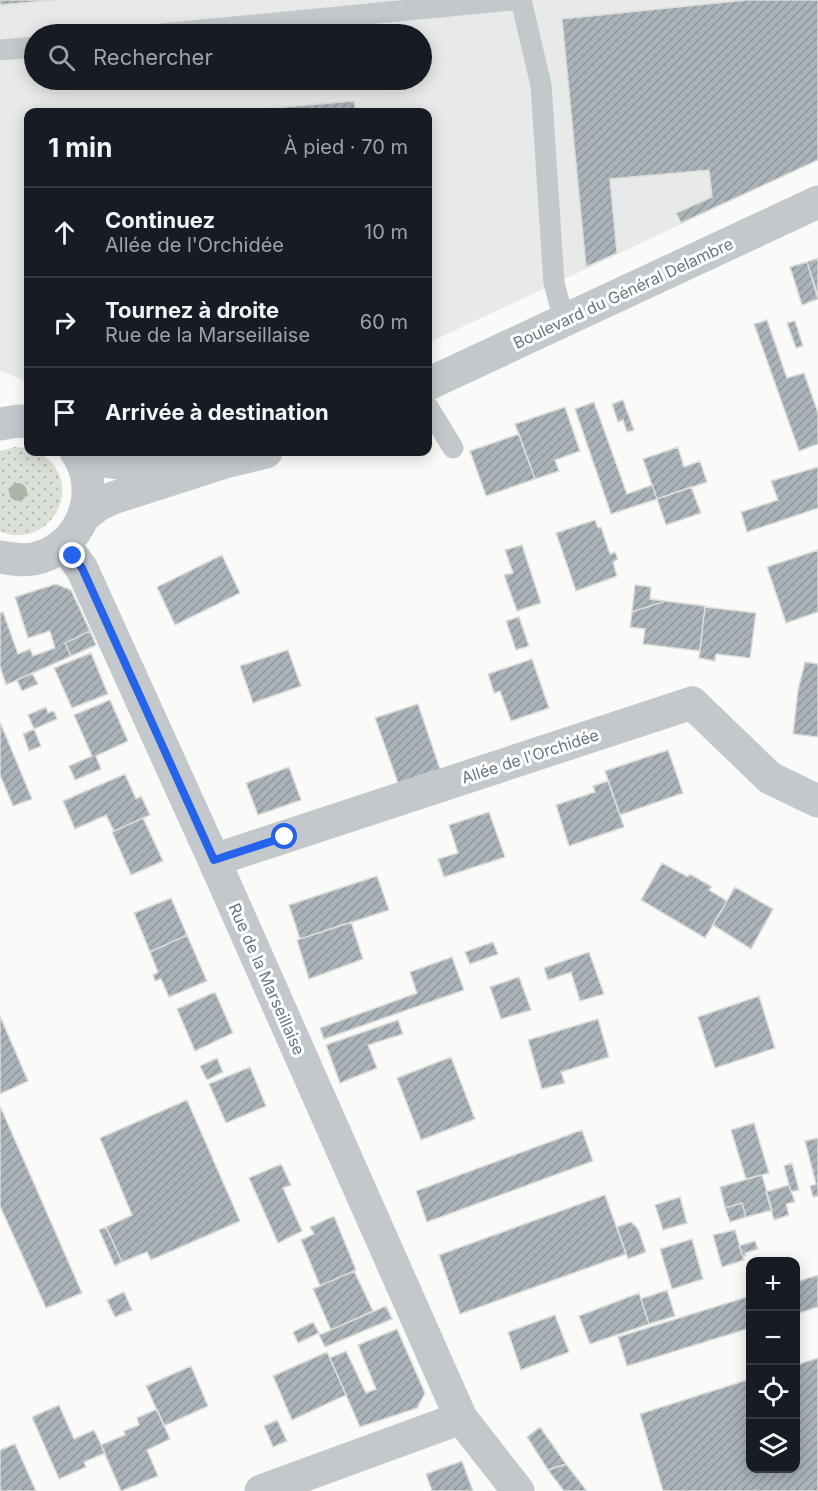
<!DOCTYPE html>
<html lang="fr">
<meta charset="utf-8">
<style>
body{margin:0;font-family:Inter,sans-serif;background:#242831;color:#f1f3f6}
.controls{position:absolute;right:18px;bottom:18px;display:grid;overflow:hidden;border-radius:12px;box-shadow:0 3px 15px #0003}
.controls button{width:54px;height:54px;display:grid;place-items:center;padding:0;border:0;border-bottom:2px solid #363941;background:#171b24;color:#f1f3f6;font:30px sans-serif}
.stop{position:absolute;width:18px;height:18px;margin:-14px;border:4px solid #2563eb;border-radius:50%;background:#fff}
.stop.end{background:#2563eb;border-color:#fff;box-shadow:0 2px 6px #0008}
.list{margin:0;padding:0;list-style:none}
h2{display:flex;justify-content:space-between;align-items:center;height:78px;margin:0;padding:0 24px;font-size:26px}
h2 small{font-size:20px;font-weight:400;color:#9ea1a6}
.list li{display:grid;grid-template-columns:39px 1fr auto;gap:18px;align-items:center;box-sizing:border-box;height:90px;padding:0 24px;border-top:2px solid #363941}
.list b{display:block;font-size:22px;white-space:nowrap}
.list p{margin:0;font-size:20px;white-space:nowrap;color:#9ea1a6}
.list em{font-size:20px;font-style:normal;color:#9ea1a6}
.icon{flex:none;width:33px;height:33px;fill:none;stroke:currentColor;stroke-width:2;stroke-linecap:round;stroke-linejoin:round}
.map{position:relative;flex:none;width:818px;height:1491px;overflow:hidden}
.search{position:absolute;background:#171b24;box-shadow:0 3px 15px #0003;left:24px;top:24px;width:408px;height:66px;display:flex;align-items:center;gap:15px;box-sizing:border-box;padding:0 21px;border-radius:33px;color:#9ea1a6;font-size:22px}
.panel{position:absolute;background:#171b24;box-shadow:0 3px 15px #0003;left:24px;top:108px;width:408px;height:348px;border-radius:12px}
.map>svg:first-child{display:block}
.built{fill:#e8e9e9;fill-rule:evenodd}
.grass{fill:url(#grass-dots)}
.building{fill:url(#building-hatch);stroke:#dcdcda;stroke-width:1.5}
.lines{fill:none;stroke-linecap:round;stroke-linejoin:round}
.service{stroke:#c3c8cc;stroke-width:21}
.minor{stroke:#c3c8cc;stroke-width:33}
.tertiary{stroke:#c3c8cc;stroke-width:33}
.tree{fill:#aab4a7}
.route{stroke:#2563eb;stroke-width:8}
.labels{text-anchor:middle;stroke-width:6;stroke-linejoin:round;paint-order:stroke}
.street-label{font-size:16px;fill:#657683;stroke:#fff}
</style>
<div class="map">
<svg width="818" height="1491" viewBox="0 0 818 1491">
<defs>
<pattern id="grass-dots" width="8" height="8" patternUnits="userSpaceOnUse" patternTransform="scale(1.5)"><rect width="8" height="8" fill="#dadfd7"/><path d="M2 2h.1M6 6h.1" fill="none" stroke="#b4b9b4" stroke-width="1.8" stroke-linecap="round"/></pattern>
<pattern id="building-hatch" width="6" height="6" patternUnits="userSpaceOnUse" patternTransform="scale(1.5)"><rect width="6" height="6" fill="#aab3b9"/><path d="M-1 1l2-2M0 6l6-6M5 7l2-2" fill="none" stroke="#8e969c"/></pattern>
</defs>
<rect width="100%" height="100%" fill="#fafaf8"/>
<path class="built" d="M 0,0 L 818,0 L 818,160 L 428,343 L 428,112 L 28,112 L 28,382 L 0,371 ZM 34,34 L 422,34 L 422,80 L 34,80 Z"/>
<path class="grass" d="M 15,447 L 28,448 L 28,452 C 38,452 42,453 49,460 C 84,494 44,551 0,531 L 0,451 Z"/>
<path class="building" d="M 0,0 L 56,0 L 0,5 Z
M 746,0 L 818,0 L 818,160 L 681,223 L 676,213 L 712,197 L 709,170 L 610,179 L 617,253 L 586,267 L 562,19 Z
M 354,101 L 356,112 L 227,112 Z
M 818,258 L 818,296 L 807,262 Z
M 807,262 L 818,299 L 802,305 L 790,267 Z
M 767,320 L 787,378 L 804,373 L 818,413 L 818,444 L 799,451 L 754,324 Z
M 795,321 L 803,346 L 796,348 L 787,323 Z
M 623,400 L 634,430 L 627,432 L 623,420 L 618,422 L 612,404 Z
M 594,402 L 627,494 L 652,485 L 657,499 L 611,514 L 575,409 Z
M 565,407 L 580,451 L 555,460 L 559,471 L 535,479 L 515,424 Z
M 519,434 L 535,479 L 486,496 L 470,451 Z
M 678,447 L 684,467 L 700,461 L 707,482 L 657,499 L 643,459 Z
M 818,467 L 818,508 L 747,532 L 741,512 L 778,500 L 771,481 Z
M 691,487 L 701,513 L 666,525 L 657,499 Z
M 595,520 L 598,528 L 601,527 L 610,554 L 615,552 L 618,559 L 613,562 L 617,576 L 576,591 L 556,533 Z
M 522,545 L 541,603 L 517,611 L 504,575 L 513,573 L 505,550 Z
M 818,550 L 818,612 L 786,623 L 767,567 Z
M 222,555 L 240,593 L 175,625 L 157,587 Z
M 56,584 L 71,590 L 90,631 L 65,643 L 71,656 L 6,685 L 0,666 L 0,613 L 3,612 L 18,654 L 30,649 L 33,656 L 55,648 L 50,631 L 28,638 L 15,597 Z
M 635,585 L 651,587 L 650,599 L 665,601 L 632,612 Z
M 665,601 L 705,606 L 700,651 L 643,644 L 645,629 L 630,627 L 632,612 Z
M 705,607 L 756,613 L 750,658 L 716,654 L 715,661 L 699,658 Z
M 519,617 L 529,646 L 516,650 L 506,621 Z
M 90,631 L 96,645 L 71,656 L 65,643 Z
M 288,650 L 301,686 L 253,703 L 240,666 Z
M 91,653 L 108,694 L 72,708 L 54,668 Z
M 532,659 L 549,708 L 511,721 L 500,691 L 494,693 L 488,674 Z
M 805,662 L 818,664 L 818,737 L 793,734 L 798,690 Z
M 32,673 L 38,684 L 22,691 L 17,680 Z
M 110,700 L 128,741 L 96,756 L 101,769 L 75,780 L 69,766 L 92,756 L 74,715 Z
M 418,704 L 440,769 L 398,783 L 375,718 Z
M 46,707 L 48,713 L 54,711 L 57,719 L 34,729 L 28,715 Z
M 0,722 L 32,799 L 13,806 L 0,775 Z
M 34,729 L 41,746 L 29,751 L 23,734 Z
M 668,750 L 683,793 L 620,815 L 605,771 Z
M 289,767 L 301,800 L 258,815 L 246,783 Z
M 125,774 L 136,799 L 141,796 L 150,815 L 114,831 L 106,815 L 75,829 L 63,801 Z
M 608,781 L 624,827 L 569,846 L 556,805 L 595,792 L 593,786 Z
M 489,812 L 505,857 L 444,877 L 438,859 L 458,853 L 449,825 Z
M 143,818 L 163,861 L 131,875 L 112,832 Z
M 662,863 L 688,877 L 690,874 L 712,887 L 709,890 L 727,901 L 705,938 L 641,900 Z
M 377,876 L 389,910 L 300,939 L 289,905 Z
M 735,887 L 773,909 L 751,949 L 713,925 Z
M 171,898 L 187,935 L 150,952 L 134,913 Z
M 351,922 L 363,959 L 309,979 L 297,940 Z
M 187,935 L 207,981 L 169,997 L 161,979 L 155,981 L 153,975 L 158,972 L 150,952 Z
M 493,942 L 498,954 L 470,964 L 465,952 Z
M 589,952 L 604,994 L 580,1001 L 571,972 L 548,980 L 544,968 Z
M 452,957 L 464,990 L 324,1039 L 320,1028 L 417,993 L 410,972 Z
M 519,977 L 531,1010 L 501,1019 L 490,987 Z
M 215,992 L 233,1033 L 195,1051 L 177,1009 Z
M 759,996 L 775,1048 L 715,1068 L 698,1017 Z
M 0,1016 L 28,1081 L 0,1094 Z
M 598,1019 L 609,1057 L 561,1072 L 565,1083 L 542,1089 L 528,1040 Z
M 398,1020 L 403,1034 L 368,1045 L 377,1068 L 340,1083 L 326,1045 Z
M 451,1057 L 475,1119 L 421,1140 L 397,1078 Z
M 217,1058 L 223,1072 L 207,1080 L 200,1066 Z
M 250,1067 L 266,1106 L 226,1123 L 209,1084 Z
M 187,1100 L 240,1221 L 151,1260 L 147,1252 L 122,1262 L 106,1227 L 132,1215 L 100,1138 Z
M 0,1106 L 82,1293 L 46,1308 L 0,1206 Z
M 754,1123 L 769,1173 L 746,1179 L 731,1130 Z
M 582,1130 L 593,1161 L 427,1222 L 416,1191 Z
M 818,1138 L 818,1196 L 813,1197 L 810,1186 L 816,1184 L 805,1141 Z
M 792,1163 L 799,1190 L 791,1192 L 784,1166 Z
M 281,1164 L 291,1185 L 283,1188 L 302,1231 L 278,1243 L 249,1178 Z
M 762,1175 L 772,1210 L 746,1217 L 742,1203 L 725,1208 L 720,1187 Z
M 789,1185 L 795,1202 L 786,1204 L 789,1215 L 774,1220 L 766,1192 Z
M 605,1195 L 626,1254 L 460,1314 L 439,1255 Z
M 680,1197 L 687,1223 L 663,1230 L 655,1205 Z
M 742,1203 L 746,1217 L 730,1222 L 725,1208 Z
M 334,1216 L 356,1270 L 320,1286 L 301,1240 L 314,1234 L 310,1227 Z
M 631,1222 L 638,1229 L 646,1252 L 628,1259 L 617,1227 Z
M 106,1227 L 122,1262 L 115,1266 L 99,1230 Z
M 735,1230 L 744,1260 L 722,1267 L 713,1235 Z
M 692,1239 L 703,1279 L 672,1289 L 660,1249 Z
M 755,1241 L 758,1249 L 745,1253 L 746,1256 L 743,1256 L 739,1246 Z
M 354,1271 L 373,1311 L 331,1330 L 313,1289 Z
M 818,1275 L 818,1307 L 796,1314 L 796,1282 Z
M 667,1290 L 675,1316 L 649,1324 L 641,1299 Z
M 124,1292 L 132,1310 L 115,1317 L 107,1300 Z
M 639,1293 L 649,1324 L 590,1344 L 579,1316 Z
M 750,1296 L 750,1328 L 627,1366 L 618,1337 Z
M 386,1306 L 392,1319 L 325,1347 L 319,1335 Z
M 555,1315 L 569,1352 L 521,1370 L 508,1332 Z
M 313,1322 L 319,1333 L 298,1343 L 293,1332 Z
M 397,1329 L 425,1393 L 417,1408 L 360,1427 L 330,1358 L 346,1351 L 366,1393 L 376,1389 L 358,1345 Z
M 327,1352 L 346,1395 L 292,1420 L 273,1376 Z
M 818,1358 L 818,1491 L 663,1491 L 640,1414 L 750,1379 L 750,1468 L 796,1468 L 796,1365 Z
M 191,1366 L 208,1406 L 164,1426 L 146,1386 Z
M 59,1405 L 74,1439 L 94,1430 L 105,1453 L 84,1462 L 86,1467 L 59,1479 L 32,1417 Z
M 157,1409 L 170,1439 L 147,1450 L 158,1476 L 121,1491 L 101,1445 L 125,1435 L 124,1431 L 139,1425 L 137,1418 Z
M 277,1420 L 287,1441 L 273,1447 L 264,1426 Z
M 540,1427 L 566,1464 L 548,1470 L 527,1437 Z
M 15,1444 L 36,1491 L 0,1491 L 0,1450 Z
M 462,1461 L 473,1491 L 432,1491 L 426,1474 Z
M 566,1464 L 587,1491 L 564,1491 L 548,1470 Z"/>
<g class="lines">
<path class="service" d="M 521,0 L 541,85 L 554,283 L 564,320
M 161,34 L 513,0
M 0,50 L 34,47
M 428,407 L 453,448"/>
<path class="minor" d="M 64,544 L 82,569 L 214,860 L 461,1418 L 518,1491
M 214,860 L 692,703 L 770,778 L 818,801
M 261,1491 L 461,1418"/>
<path class="tertiary" d="M 428,384 L 818,202
M 0,424 L 18,421 L 28,422
M 78,454 C 113,466 146,466 181,465
M 83,517 L 98,505 L 113,498 L 225,462 L 266,452
M 0,557 C 11,559 22,561 33,559 C 81,550 104,491 76,452"/>
</g>
<circle class="tree" cx="18" cy="492" r="9"/>
<g class="lines">
<path class="route" d="M 73,556 L 82,568 L 214,860 L 285,837"/>
</g>
<g class="labels">
<g class="street-label">
<text transform="translate(623 293) rotate(-25)" y="6">Boulevard du Général Delambre</text>
<text transform="translate(530 756) rotate(-18)" y="6">Allée de l'Orchidée</text>
<text transform="translate(267 979) rotate(66)" y="6">Rue de la Marseillaise</text>
</g>
</g>
</svg>
<div class="controls">
<button>+</button>
<button>−</button>
<button><svg class="icon" aria-label="locate" viewBox="0 0 24 24"><circle cx="12" cy="12" r="6"/><path d="M12 2v4M12 18v4M2 12h4M18 12h4"/></svg></button>
<button><svg class="icon" aria-label="layers" viewBox="0 0 24 24"><path d="M12 4l9 5-9 5-9-5zM3 14l9 5 9-5"/></svg></button>
</div>
<div class="stop" style="left:285px;top:837px"></div>
<div class="stop end" style="left:73px;top:556px"></div>
<div class="search"><svg class="icon" aria-label="search" viewBox="0 0 24 24"><circle cx="10" cy="10" r="6"/><path d="M15 15l6 6"/></svg>Rechercher</div>
<section class="panel">
<h2>1 min<small>À pied · 70 m</small></h2>
<ul class="list">
<li><svg class="icon" aria-label="ahead" viewBox="0 0 24 24"><path d="M12 20V5M6 11l6-6 6 6"/></svg><div><b>Continuez</b><p>Allée de l'Orchidée</p></div><em>10 m</em></li>
<li><svg class="icon" aria-label="right" viewBox="0 0 24 24"><path d="M7 20v-9h11M14 6l5 5-5 5"/></svg><div><b>Tournez à droite</b><p>Rue de la Marseillaise</p></div><em>60 m</em></li>
<li><svg class="icon" aria-label="arrive" viewBox="0 0 24 24"><path d="M6 21V4h12l-3 4 3 4H6"/></svg><div><b>Arrivée à destination</b></div></li>
</ul>
</section>
</div>
